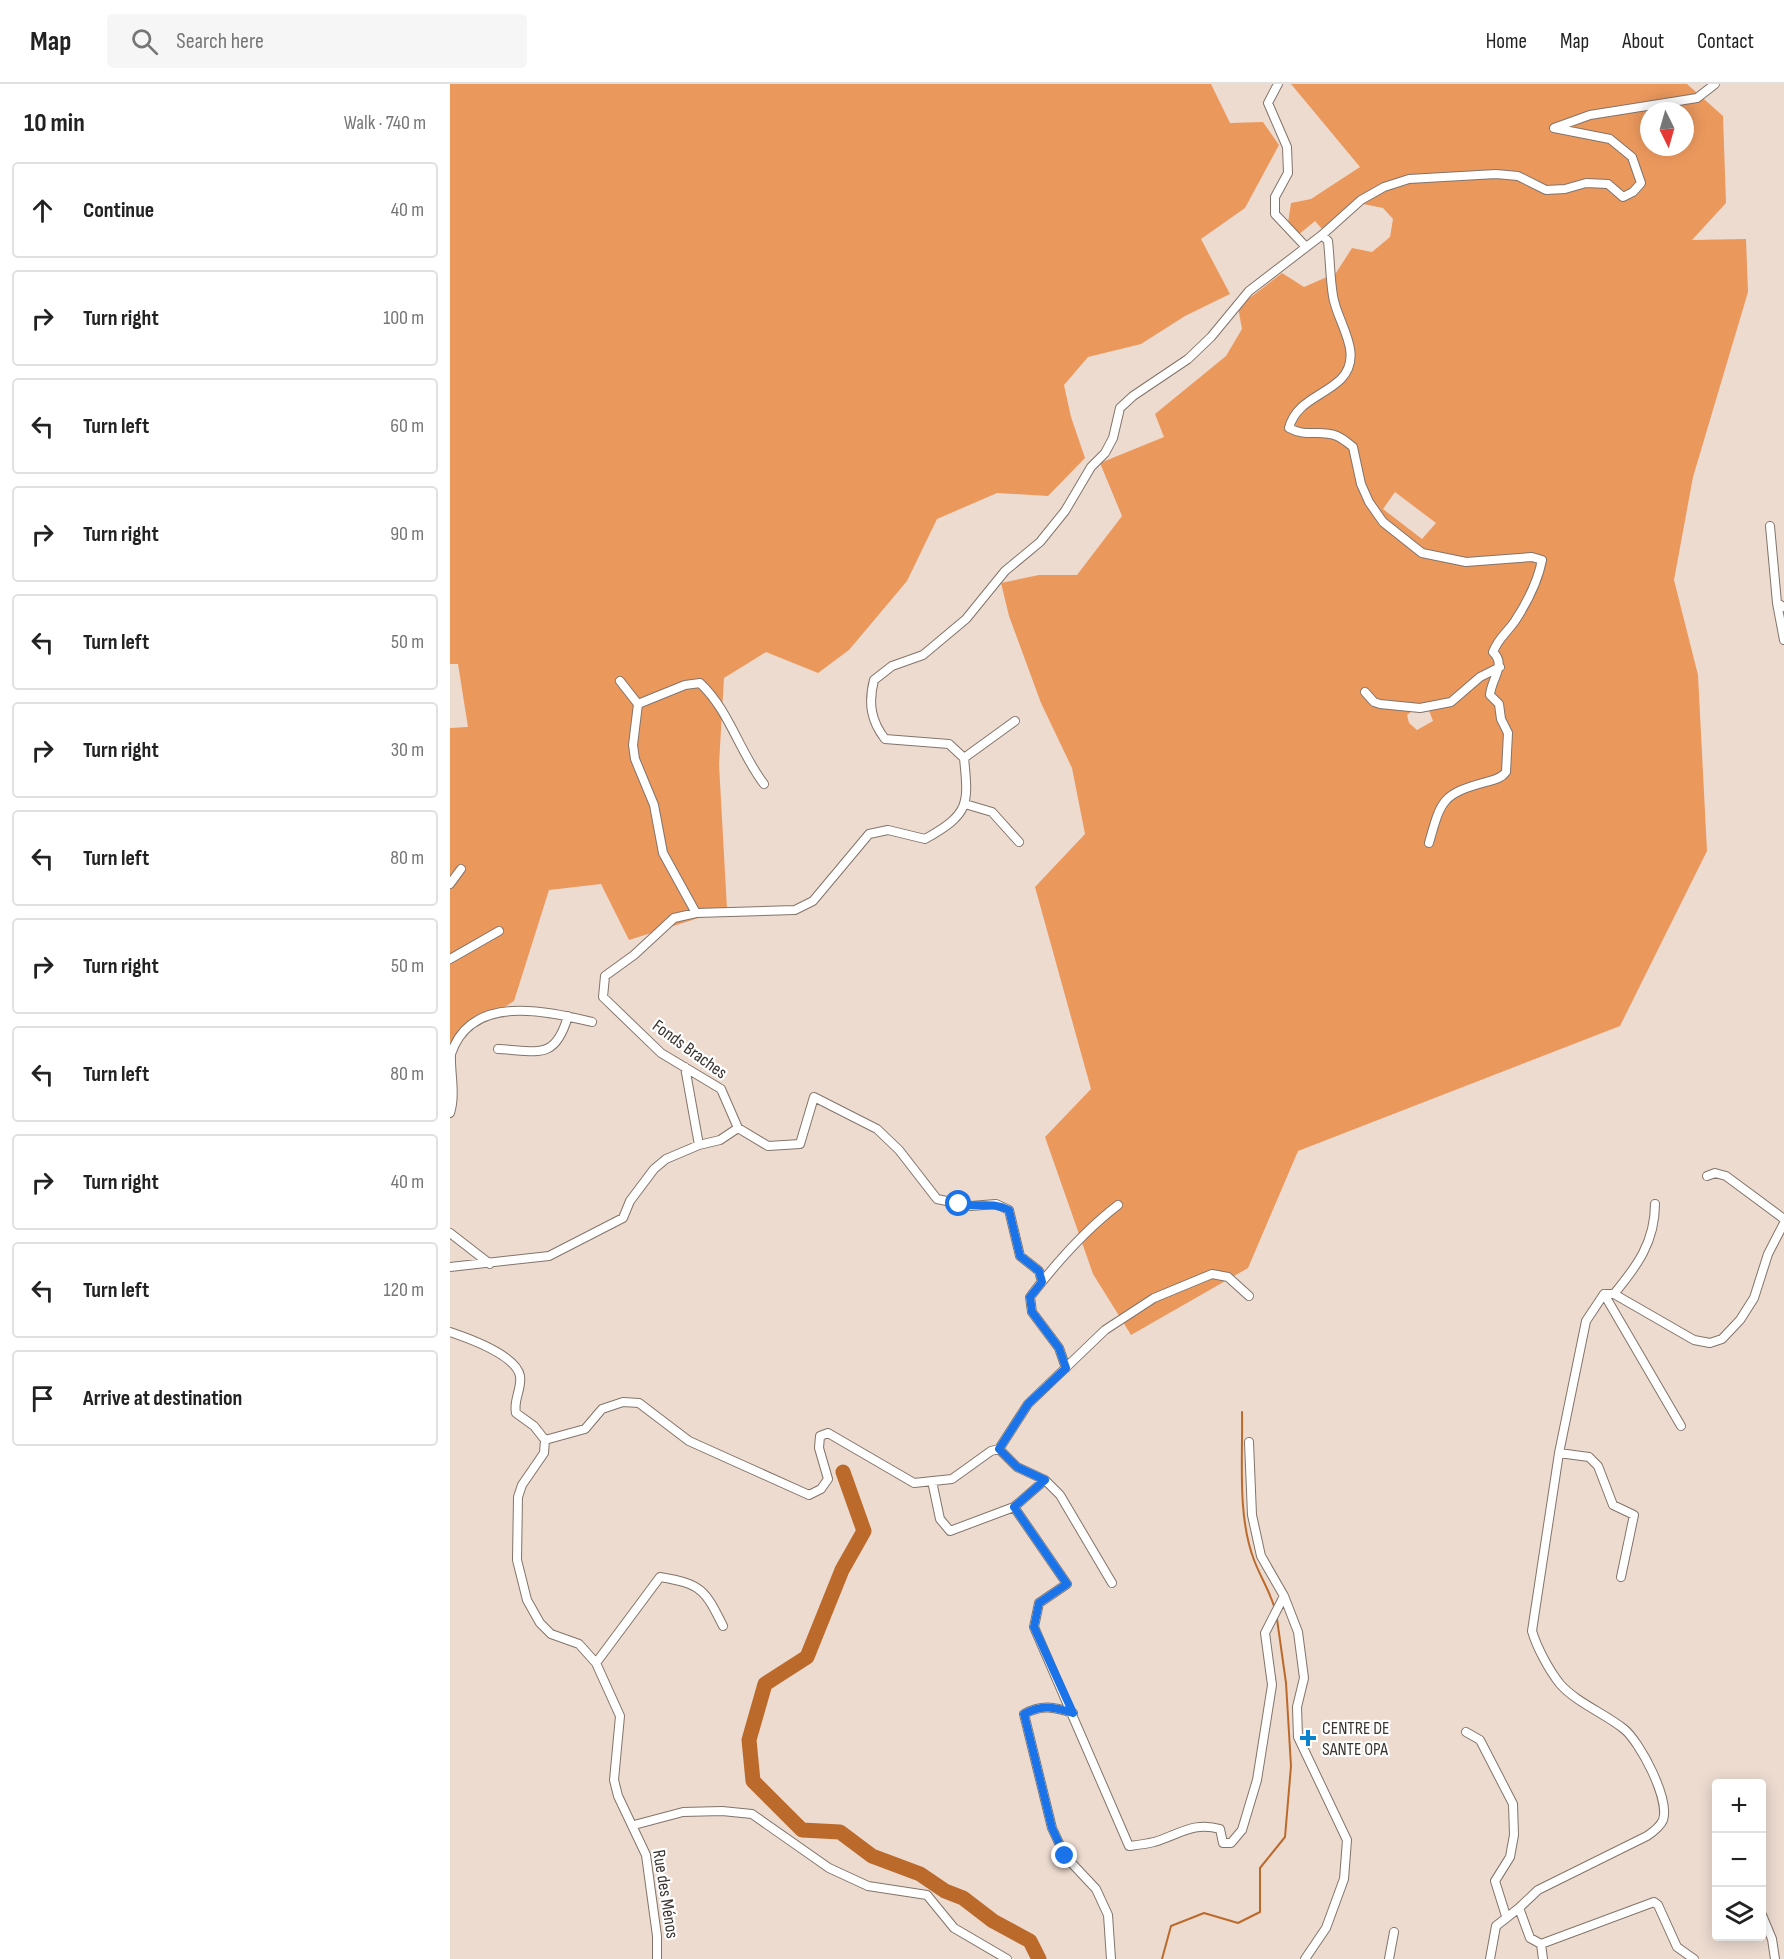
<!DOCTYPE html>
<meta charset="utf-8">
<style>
body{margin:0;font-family:"Sofia Sans Condensed",sans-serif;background:#f6f6f6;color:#222}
.controls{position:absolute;right:18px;bottom:18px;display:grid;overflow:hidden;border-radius:6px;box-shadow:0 3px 15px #0003}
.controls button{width:54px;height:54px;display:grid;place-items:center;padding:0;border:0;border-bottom:2px solid #e0e0e0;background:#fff;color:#222;font:30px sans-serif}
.compass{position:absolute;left:1190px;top:18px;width:54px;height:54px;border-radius:50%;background:#fff;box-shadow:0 3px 15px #0003;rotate:175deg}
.stop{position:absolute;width:18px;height:18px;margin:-14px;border:4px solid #1a73e8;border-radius:50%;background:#fff}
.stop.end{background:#1a73e8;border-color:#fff;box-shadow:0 2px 6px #0008}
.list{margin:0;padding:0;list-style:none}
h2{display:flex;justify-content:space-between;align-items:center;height:78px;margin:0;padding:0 24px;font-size:26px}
h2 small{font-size:20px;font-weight:400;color:#767676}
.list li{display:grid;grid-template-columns:39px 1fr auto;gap:18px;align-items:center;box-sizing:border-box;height:96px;margin:0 12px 12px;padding:0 12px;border:2px solid #e0e0e0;border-radius:6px}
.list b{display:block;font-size:22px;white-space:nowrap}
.list em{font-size:20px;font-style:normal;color:#767676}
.icon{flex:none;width:33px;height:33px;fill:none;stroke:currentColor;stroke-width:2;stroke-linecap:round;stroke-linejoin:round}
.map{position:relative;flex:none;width:1334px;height:1875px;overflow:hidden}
header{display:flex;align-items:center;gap:36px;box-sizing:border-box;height:84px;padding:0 30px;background:#fff;border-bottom:2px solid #e0e0e0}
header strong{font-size:28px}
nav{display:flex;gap:33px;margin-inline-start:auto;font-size:21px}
.search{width:420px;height:54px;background:#f6f6f6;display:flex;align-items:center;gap:15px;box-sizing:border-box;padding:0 21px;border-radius:6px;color:#767676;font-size:22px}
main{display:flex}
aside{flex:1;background:#fff}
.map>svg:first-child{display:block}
.green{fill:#eb985d;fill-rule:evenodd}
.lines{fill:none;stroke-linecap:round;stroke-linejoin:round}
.stream{stroke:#bb6a2b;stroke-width:2}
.river{stroke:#bb6a2b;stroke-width:15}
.street-casing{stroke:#83746a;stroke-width:10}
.street{stroke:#fff;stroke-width:8}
.route{stroke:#1a73e8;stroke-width:8}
.poi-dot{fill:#0c83cc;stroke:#fff;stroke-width:2}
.labels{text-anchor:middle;stroke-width:4.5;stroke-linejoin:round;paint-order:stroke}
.street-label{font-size:18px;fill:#3a332f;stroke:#fff}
.poi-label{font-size:18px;fill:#3a332f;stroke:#fff;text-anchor:start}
</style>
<header>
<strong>Map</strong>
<div class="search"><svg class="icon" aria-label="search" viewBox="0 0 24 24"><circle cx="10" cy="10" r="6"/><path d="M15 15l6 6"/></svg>Search here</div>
<nav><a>Home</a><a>Map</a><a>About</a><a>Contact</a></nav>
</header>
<main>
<aside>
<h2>10 min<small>Walk · 740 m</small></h2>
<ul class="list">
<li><svg class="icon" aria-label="ahead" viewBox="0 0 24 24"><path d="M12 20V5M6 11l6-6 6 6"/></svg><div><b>Continue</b></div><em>40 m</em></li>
<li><svg class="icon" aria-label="right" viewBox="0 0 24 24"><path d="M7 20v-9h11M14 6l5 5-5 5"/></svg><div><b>Turn right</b></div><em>100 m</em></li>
<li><svg class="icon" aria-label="left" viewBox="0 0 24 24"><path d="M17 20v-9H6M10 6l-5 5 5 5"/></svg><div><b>Turn left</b></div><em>60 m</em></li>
<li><svg class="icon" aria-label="right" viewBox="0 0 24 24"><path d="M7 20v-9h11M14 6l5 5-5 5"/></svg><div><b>Turn right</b></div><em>90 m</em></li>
<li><svg class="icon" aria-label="left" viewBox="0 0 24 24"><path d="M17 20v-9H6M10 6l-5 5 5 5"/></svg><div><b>Turn left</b></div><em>50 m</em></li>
<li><svg class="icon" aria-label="right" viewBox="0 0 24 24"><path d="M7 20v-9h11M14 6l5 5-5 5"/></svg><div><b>Turn right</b></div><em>30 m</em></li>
<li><svg class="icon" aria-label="left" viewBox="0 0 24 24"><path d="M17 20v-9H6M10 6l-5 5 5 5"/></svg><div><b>Turn left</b></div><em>80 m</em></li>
<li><svg class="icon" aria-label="right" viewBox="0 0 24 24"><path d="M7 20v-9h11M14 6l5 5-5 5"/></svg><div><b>Turn right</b></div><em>50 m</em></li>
<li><svg class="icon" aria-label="left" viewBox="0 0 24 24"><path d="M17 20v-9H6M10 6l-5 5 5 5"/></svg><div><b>Turn left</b></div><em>80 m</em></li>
<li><svg class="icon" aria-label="right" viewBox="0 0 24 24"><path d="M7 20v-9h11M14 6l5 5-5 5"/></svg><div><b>Turn right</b></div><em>40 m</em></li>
<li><svg class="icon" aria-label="left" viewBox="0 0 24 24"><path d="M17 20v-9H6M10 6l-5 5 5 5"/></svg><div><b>Turn left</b></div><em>120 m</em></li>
<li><svg class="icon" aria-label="arrive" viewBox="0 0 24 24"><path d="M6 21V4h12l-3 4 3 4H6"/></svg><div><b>Arrive at destination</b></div></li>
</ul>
</aside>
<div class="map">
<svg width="1334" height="1875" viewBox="0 0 1334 1875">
<rect width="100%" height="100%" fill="#eddbd0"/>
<path class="green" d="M 0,0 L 761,0 L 780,39 L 813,38 L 829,61 L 795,124 L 751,155 L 780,210 L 735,232 L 691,260 L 638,273 L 614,301 L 621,333 L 635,374 L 598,412 L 547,409 L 487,435 L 457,497 L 399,566 L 368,589 L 316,568 L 274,594 L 269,680 L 277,825 L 179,856 L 151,800 L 99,806 L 64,917 L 0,958 L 0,644 L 18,643 L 8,580 L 0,580 Z
M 841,0 L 1237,0 L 1273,32 L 1276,119 L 1242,156 L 1296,155 L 1298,208 L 1243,393 L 1224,496 L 1248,591 L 1257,767 L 1170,942 L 848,1067 L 798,1184 L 681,1251 L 643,1190 L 595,1053 L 641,1005 L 585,803 L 635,750 L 622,684 L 591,619 L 559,532 L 551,499 L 589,491 L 627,491 L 672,432 L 650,379 L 714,353 L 705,330 L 776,272 L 792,245 L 788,223 L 832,189 L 854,203 L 886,189 L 902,164 L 922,168 L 940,153 L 943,135 L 933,124 L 913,120 L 912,110 L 873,146 L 865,137 L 848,151 L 838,139 L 841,119 L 861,115 L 910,83 ZM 1199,27 L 1235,27 L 1235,63 L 1199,63 ZM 945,408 L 986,439 L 972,455 L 933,425 ZM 970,621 L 978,624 L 983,637 L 967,646 L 959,639 L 957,631 Z"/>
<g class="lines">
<path class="stream" d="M 792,1328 C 793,1375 787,1431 804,1476 C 810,1492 819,1506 824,1522
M 712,1875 L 721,1842 L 754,1829 L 788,1839 L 810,1828 L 810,1784 L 835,1753 L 841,1682 L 836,1599 L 827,1535"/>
<path class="river" d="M 393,1388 L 414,1447 L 392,1486 L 357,1573 L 315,1600 L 299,1656 L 303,1697 L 352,1746 L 390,1748 L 422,1772 L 470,1790 L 495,1807 L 513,1814 L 543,1837 L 580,1857 L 589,1875"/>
<g class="street-casing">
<path id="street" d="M 828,0 L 818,19 L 837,63 L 838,89 L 825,113 L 825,130 L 856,163
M 872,151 L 878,157 C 880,175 880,194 883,212 C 887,239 915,270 891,295 C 874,312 846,317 839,344 C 857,354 869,345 887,352 C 892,354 898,359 903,363 L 911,400 L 919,418 L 933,438 L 972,469 L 1016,478 L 1082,473 L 1092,476 C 1088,497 1076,520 1065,537 C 1056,550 1049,553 1043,568 C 1057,581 1041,595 1040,611 L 1049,620 L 1051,635 L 1058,649 L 1056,688 C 1051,695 1043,696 1036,698 C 992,710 991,716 979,759
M 1320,442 L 1327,519 L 1334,523
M 1327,519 L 1334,556
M 170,597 L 188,620 L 183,661 L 185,675 L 204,721 L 213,769 L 246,829
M 915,608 L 924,618 L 930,620 L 970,624 L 1001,618 L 1030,593 L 1050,583
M 188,620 L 235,601 L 250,599 C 279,626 290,669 314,700
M 514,674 L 565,637
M 515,720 L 542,728 L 569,758
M 0,800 L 11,785
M 0,875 L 49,847
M 48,965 C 88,967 105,977 118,932
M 235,983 L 249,1061
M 0,1029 C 6,1010 0,988 1,970 C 21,909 96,927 142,938
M 288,1044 L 318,1062 L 350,1060 L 364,1013 L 427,1045 L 449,1066 L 487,1115 L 521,1122 L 546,1120 L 559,1126 L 570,1172 L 589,1187 L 592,1198
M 1257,1092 L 1265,1089 L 1276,1092 L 1334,1135
M 0,1149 L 40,1180
M 0,1183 L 99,1172 L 173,1134 L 180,1117 L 204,1085 L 216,1075 L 249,1061 L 270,1056 L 288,1044 L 271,1005 L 211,969 L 153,913 L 155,892 L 184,871 L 224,834 L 246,829 L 345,826 L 363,817 L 419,750 L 438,746 L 475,755 C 519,730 519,722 514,674 L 499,660 L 435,655 C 421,637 418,619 424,596 L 442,582 L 473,571 L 516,535 L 555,487 L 590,458 L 615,427 L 641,383 L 655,369 L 663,354 L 670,324 L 683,312 L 738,275 L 761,253 L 799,207 L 872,151 L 911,116 L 934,103 L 959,95 L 1046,90 L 1068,92 L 1096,106 L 1115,105 L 1136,99 L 1158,100 L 1173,113 L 1183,108 L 1191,99 L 1182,73 L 1160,55 L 1104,44 L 1140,31 L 1247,14 L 1265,0
M 1154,1210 L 1231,1342
M 1164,1210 C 1187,1182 1205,1158 1205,1120
M 0,1248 C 18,1254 66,1271 70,1292 C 72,1305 63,1316 66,1329 L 84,1342 L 95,1356 L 94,1369 L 72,1401 L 68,1413 L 67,1476 L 77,1516 L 90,1539 L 101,1550 L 129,1560 L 146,1579 L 170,1632 L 164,1696 L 168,1712 L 196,1771 L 207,1852 L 207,1875
M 616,1284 L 609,1264 L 582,1228 L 580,1213 C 606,1179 634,1147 668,1121
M 95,1356 L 135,1345 L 152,1325 L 173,1318 L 189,1319 L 239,1357 L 359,1411 L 371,1405 L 378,1395 L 369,1364 L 370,1352 L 378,1349 L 464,1399 L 502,1395 L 541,1367 L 549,1365 L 567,1383 L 595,1396 L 564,1423 L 617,1500 L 589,1519 L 584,1543 L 679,1762 C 687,1761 696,1760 704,1758 C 728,1751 744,1737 770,1745 L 773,1759 L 781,1759 L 792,1746 L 807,1696 L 822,1601 L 815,1549 L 834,1512
M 799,1358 L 802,1431 L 811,1472 L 834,1512 L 848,1548 L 854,1594 L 847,1623 L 848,1653 L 897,1756 L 894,1795 L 876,1844 L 855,1875
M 549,1365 L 578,1320 L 655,1246 L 704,1214 L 762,1190 L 778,1193 L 799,1212
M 1109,1369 L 1139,1373 L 1148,1382 L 1163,1421 L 1184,1431 L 1171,1493
M 595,1396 L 610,1411 L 662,1499
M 482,1397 L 490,1435 L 500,1447 L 564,1423
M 146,1579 L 210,1493 C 252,1500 255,1506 273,1542
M 623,1629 C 604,1623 592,1620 574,1630 L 602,1744 L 615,1772 L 646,1805 L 658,1831 L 661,1875
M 1016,1648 L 1030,1656 L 1063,1720 L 1064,1751 L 1060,1773 L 1045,1797 L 1056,1832
M 184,1741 L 233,1728 L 272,1727 L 302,1730 L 379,1784 L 418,1802 L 477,1811 L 504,1844 L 557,1875
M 1312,1831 L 1322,1855 L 1325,1875
M 1091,1860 L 1204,1818 L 1208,1821 L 1227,1863 L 1244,1875
M 939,1875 L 944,1848
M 1040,1875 L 1046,1842 L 1069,1824
M 1093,1875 L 1091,1860 L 1080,1854 L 1069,1824 L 1088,1806 L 1197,1752 C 1203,1748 1210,1743 1213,1736 C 1220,1715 1190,1658 1174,1645 C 1154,1629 1127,1619 1110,1600 C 1099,1586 1087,1564 1082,1547 L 1109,1369 L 1136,1237 L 1154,1210 L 1164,1210 L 1244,1256 L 1260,1259 L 1272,1255 L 1290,1236 L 1304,1214 L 1318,1170 L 1334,1139"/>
</g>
<use href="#street" class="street"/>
</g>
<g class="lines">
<path class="route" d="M 509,1120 C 528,1124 541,1117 559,1126 L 570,1172 L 589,1187 L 592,1198 L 580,1213 L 582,1228 L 609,1264 L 616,1284 L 578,1320 L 549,1365 L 567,1383 L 595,1396 L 564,1423 L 617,1500 L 589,1519 L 584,1543 L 623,1629 C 604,1623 592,1620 574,1630 L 602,1744 L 615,1772"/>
</g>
<path class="poi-dot" d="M855 1645h6v6h6v6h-6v6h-6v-6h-6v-6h6z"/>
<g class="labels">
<g class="street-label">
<text transform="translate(240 965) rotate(36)" y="6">Fonds Braches</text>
<text transform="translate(216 1810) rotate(81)" y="6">Rue des Ménos</text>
</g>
<g class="poi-label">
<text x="872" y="1650">CENTRE DE<tspan x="872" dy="21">SANTE OPA</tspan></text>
</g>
</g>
</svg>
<div class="controls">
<button>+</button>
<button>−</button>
<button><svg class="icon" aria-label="layers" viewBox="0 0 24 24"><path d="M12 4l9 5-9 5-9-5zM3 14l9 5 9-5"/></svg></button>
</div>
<svg class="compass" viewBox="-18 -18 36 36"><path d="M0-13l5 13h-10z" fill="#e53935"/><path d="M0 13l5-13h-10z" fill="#767676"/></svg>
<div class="stop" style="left:509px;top:1120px"></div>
<div class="stop end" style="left:615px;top:1772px"></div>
</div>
</main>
